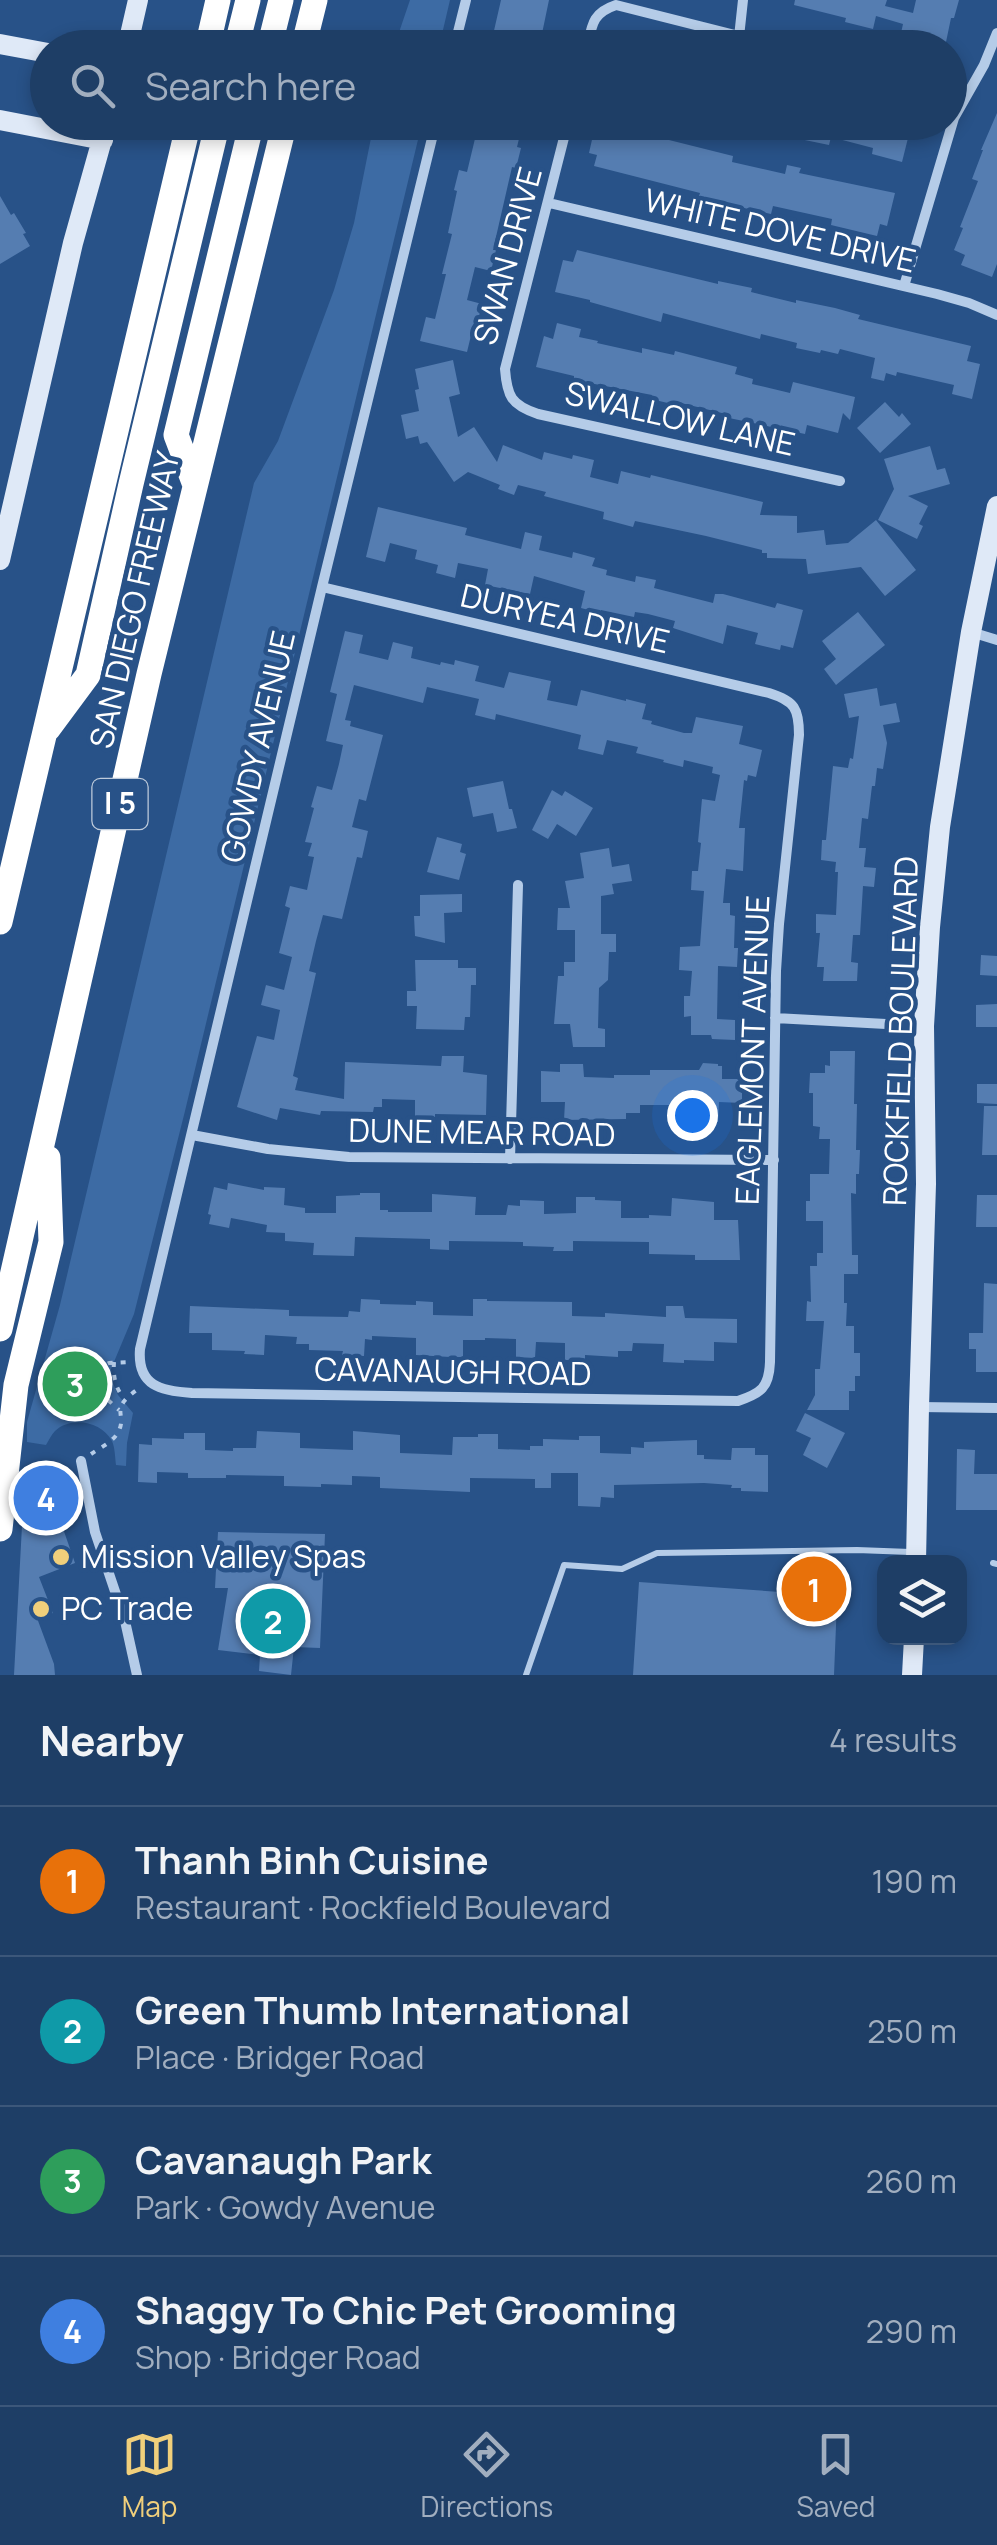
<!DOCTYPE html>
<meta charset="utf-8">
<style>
body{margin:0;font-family:Manrope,sans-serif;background:#2b496f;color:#f1f3f6}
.controls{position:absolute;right:30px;bottom:30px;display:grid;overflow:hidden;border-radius:20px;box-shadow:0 5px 15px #0003}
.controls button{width:90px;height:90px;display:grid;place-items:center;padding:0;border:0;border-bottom:2px solid #3c577a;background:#1e3e66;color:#f1f3f6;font:50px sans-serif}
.you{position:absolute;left:692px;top:1115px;width:35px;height:35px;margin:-25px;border:8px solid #fff;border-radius:50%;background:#1a73e8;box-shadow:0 0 0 15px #1a73e833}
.badge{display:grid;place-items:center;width:65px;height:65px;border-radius:50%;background:#f0cf7b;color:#fff;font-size:32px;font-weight:700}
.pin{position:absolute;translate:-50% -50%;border:5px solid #fff;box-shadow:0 2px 10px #0006}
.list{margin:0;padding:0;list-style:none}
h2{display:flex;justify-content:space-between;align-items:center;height:130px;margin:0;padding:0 40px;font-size:42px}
h2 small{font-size:32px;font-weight:400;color:#a1aebf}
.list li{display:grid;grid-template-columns:65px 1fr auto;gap:30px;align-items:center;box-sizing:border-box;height:150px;padding:0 40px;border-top:2px solid #3c577a}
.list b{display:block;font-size:38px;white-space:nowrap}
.list p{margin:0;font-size:32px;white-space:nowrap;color:#a1aebf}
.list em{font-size:32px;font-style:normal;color:#a1aebf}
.icon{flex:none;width:55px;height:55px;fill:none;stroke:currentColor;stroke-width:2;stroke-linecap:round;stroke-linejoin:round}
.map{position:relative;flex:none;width:997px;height:1675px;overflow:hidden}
.search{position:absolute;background:#1e3e66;box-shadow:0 5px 15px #0003;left:30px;right:30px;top:30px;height:110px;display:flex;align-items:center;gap:25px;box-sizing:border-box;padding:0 35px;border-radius:55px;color:#a1aebf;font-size:38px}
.sheet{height:730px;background:#1e3e66}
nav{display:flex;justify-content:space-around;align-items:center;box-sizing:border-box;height:140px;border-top:2px solid #3c577a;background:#1e3e66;font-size:28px;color:#a1aebf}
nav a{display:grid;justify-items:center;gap:5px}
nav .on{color:#f0cf7b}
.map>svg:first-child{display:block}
.green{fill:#3d6ba4}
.building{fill:#557db1}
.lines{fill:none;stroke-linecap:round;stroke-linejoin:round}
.path{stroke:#b5cce8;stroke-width:4;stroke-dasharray:5 8;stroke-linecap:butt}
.lane{stroke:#b5cce8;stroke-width:6}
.street{stroke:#b5cce8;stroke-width:10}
.secondary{stroke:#dfe9f7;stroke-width:20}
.highway{stroke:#fff;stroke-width:25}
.poi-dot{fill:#f0cf7b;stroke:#285288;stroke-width:4}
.labels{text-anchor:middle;stroke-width:9;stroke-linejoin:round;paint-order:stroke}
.shield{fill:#285288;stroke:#becbdb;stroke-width:2.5}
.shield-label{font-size:30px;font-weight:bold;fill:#fff}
.street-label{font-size:32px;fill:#fff;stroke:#285288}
.poi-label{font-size:32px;fill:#fff;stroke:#285288;text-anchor:start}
</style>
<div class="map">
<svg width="997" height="1675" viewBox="0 0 997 1675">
<rect width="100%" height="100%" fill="#285288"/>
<path class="green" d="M 410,0 L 450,0 L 439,47 L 394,47 Z
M 374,123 L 422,123 L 185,1111 L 134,1314 L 111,1369 L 112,1381 L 118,1395 L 133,1413 L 127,1443 L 126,1466 L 116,1465 C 115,1457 115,1448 112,1441 C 101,1421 71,1416 55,1431 C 51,1435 49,1440 46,1445 L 27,1442 L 27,1422 L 60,1305 L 254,483 L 278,441 L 334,290 L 354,223 Z"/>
<path class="building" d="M 501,0 L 549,0 L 539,48 L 490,48 Z
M 795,0 L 887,0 L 885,6 L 913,13 L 916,0 L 959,0 L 954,18 L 951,18 L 946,42 L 934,39 L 932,48 L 899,42 L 903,24 L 876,16 L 873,29 L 845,22 L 846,18 L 794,5 Z
M 997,113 L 997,264 L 992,277 L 961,265 L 965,255 L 954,250 L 963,228 L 960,227 L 978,181 L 972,179 L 983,150 L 981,150 Z
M 479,122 L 523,122 L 517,147 L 521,148 L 516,168 L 512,167 L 493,250 L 496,250 L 491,271 L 475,267 L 467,300 L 482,304 L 477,324 L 474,323 L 467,352 L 420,341 L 426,317 L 435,319 L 446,274 L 442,274 L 452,234 L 448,233 L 457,191 L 454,190 L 459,170 L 467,172 Z
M 596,122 L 646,134 L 647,129 L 666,134 L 665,139 L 733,156 L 732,162 L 785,174 L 787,165 L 801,168 L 799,173 L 895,193 L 887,226 L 880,224 L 877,236 L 831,225 L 832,219 L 773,206 L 771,214 L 731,205 L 699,196 L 700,193 L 594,166 L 597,155 L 589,153 Z
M 795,122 L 904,122 L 902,128 L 910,130 L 902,162 L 872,154 L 873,148 L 831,137 L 829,145 L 795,138 L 797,128 L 794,127 Z
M 0,196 L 11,215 L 14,213 L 26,233 L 23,234 L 30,246 L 0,264 Z
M 577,250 L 718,284 L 718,281 L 752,288 L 751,292 L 796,303 L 796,300 L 835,308 L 860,315 L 858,319 L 971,346 L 967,361 L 980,364 L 972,399 L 952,394 L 954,385 L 897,372 L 896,376 L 886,373 L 884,381 L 871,378 L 875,358 L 840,349 L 838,354 L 821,350 L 820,353 L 796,348 L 797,343 L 761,334 L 760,339 L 663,313 L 661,322 L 590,302 L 590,300 L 555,292 L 563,260 L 573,262 Z
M 557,323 L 581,329 L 579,337 L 598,341 L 597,343 L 642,353 L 642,348 L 674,355 L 675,351 L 737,367 L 735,374 L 753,379 L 752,384 L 790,393 L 793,382 L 855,397 L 850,420 L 843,413 L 838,433 L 807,425 L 805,434 L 729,418 L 730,415 L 677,402 L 676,405 L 651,399 L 652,395 L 574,380 L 574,376 L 536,367 L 544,336 L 553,339 Z
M 453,360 L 460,394 L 449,397 L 458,437 L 474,427 L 497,462 L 503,445 L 542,460 L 544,452 L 572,459 L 573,455 L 594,460 L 590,477 L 618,484 L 621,471 L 650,478 L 651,475 L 763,502 L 760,515 L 797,516 L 797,533 L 824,530 L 826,545 L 848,543 L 876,520 L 916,570 L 885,596 L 861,567 L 808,574 L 806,559 L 767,558 L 767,553 L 762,553 L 762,550 L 706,536 L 635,521 L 633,527 L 603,519 L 604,512 L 544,496 L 546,492 L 518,485 L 514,495 L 498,489 L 500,485 L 468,472 L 454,482 L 427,442 L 420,444 L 418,436 L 406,439 L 401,415 L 419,411 L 415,390 L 419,389 L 415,369 Z
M 885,402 L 899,417 L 902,413 L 911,424 L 880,453 L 857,428 Z
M 930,446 L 937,470 L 945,468 L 950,484 L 908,496 L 928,506 L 919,524 L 923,526 L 917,539 L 878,520 L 894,489 L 884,459 Z
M 378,507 L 467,528 L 465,535 L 521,549 L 525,532 L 542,536 L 539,550 L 572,558 L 573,552 L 595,558 L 592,566 L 607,570 L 606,575 L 635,582 L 636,576 L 656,580 L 654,588 L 713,603 L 715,594 L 723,594 L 775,608 L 777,603 L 803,610 L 793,648 L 781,645 L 780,650 L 755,644 L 758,633 L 727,625 L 723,644 L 673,628 L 675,621 L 648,614 L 635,612 L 634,617 L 601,610 L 600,613 L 581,608 L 585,591 L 534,576 L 530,594 L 485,585 L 488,569 L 458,563 L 455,578 L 436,573 L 438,565 L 415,559 L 417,550 L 390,543 L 385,562 L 366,557 Z
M 858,612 L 885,645 L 836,685 L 824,669 L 836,659 L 822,641 Z
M 345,631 L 363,635 L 359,653 L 388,660 L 393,642 L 413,647 L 411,658 L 440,665 L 441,662 L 454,665 L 455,660 L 479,666 L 475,681 L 504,688 L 509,672 L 551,681 L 547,700 L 577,706 L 581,690 L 626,701 L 626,699 L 646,704 L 642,719 L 652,721 L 651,724 L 684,733 L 692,733 L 696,717 L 743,726 L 739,744 L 762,750 L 756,777 L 748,775 L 747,781 L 744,780 L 739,828 L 745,828 L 743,871 L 726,869 L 723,903 L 730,903 L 730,915 L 735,916 L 734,948 L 738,948 L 737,967 L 718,966 L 717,1019 L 735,1020 L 735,1040 L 712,1039 L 711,1035 L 691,1035 L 691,1016 L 684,1017 L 684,996 L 690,996 L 692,971 L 679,970 L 680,947 L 700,946 L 704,891 L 691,890 L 692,871 L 698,871 L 701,843 L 698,842 L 702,799 L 715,801 L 720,775 L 712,773 L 713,767 L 684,760 L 683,767 L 663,762 L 664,760 L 636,753 L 638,747 L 607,740 L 603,755 L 578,749 L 581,735 L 496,714 L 495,720 L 475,715 L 479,699 L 427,687 L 423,703 L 354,685 L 345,720 L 351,721 L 350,726 L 383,735 L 366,801 L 359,799 L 352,827 L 368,831 L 362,858 L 357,857 L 342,919 L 323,915 L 316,941 L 309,971 L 316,973 L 293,1076 L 298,1078 L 295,1090 L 344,1099 L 345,1062 L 441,1066 L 442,1056 L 464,1056 L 463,1072 L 487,1075 L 486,1115 L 435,1114 L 435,1117 L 415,1117 L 415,1100 L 382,1099 L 382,1107 L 374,1107 L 373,1112 L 321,1111 L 320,1115 L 280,1108 L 277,1120 L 237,1107 L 257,1036 L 274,1040 L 280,1010 L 261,1005 L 266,985 L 284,990 L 292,957 L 279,953 L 290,908 L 285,906 L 290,886 L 307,890 L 314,857 L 308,856 L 312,843 L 305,842 L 314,808 L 311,807 L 317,786 L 332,790 L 339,764 L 343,745 L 326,741 L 337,694 L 330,692 Z
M 877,688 L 880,706 L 896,703 L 900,722 L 883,725 L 887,743 L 883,769 L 877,768 L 875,786 L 872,786 L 868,819 L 862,818 L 859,848 L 866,848 L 864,867 L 876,868 L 874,887 L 863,886 L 860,935 L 853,935 L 851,962 L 858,963 L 857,981 L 823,981 L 824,967 L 817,967 L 820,933 L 816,933 L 816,914 L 836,915 L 838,872 L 835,872 L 836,862 L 821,860 L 822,840 L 826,840 L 833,766 L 848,768 L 850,758 L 853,759 L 859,716 L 849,718 L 844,694 Z
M 503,781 L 509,809 L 512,809 L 517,828 L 497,832 L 493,813 L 473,817 L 467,788 Z
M 552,790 L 562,796 L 565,791 L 593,808 L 576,836 L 557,824 L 548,839 L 532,830 Z
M 437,837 L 462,844 L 460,852 L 466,854 L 459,880 L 427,872 Z
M 609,848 L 612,867 L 629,864 L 632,881 L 612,884 L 614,894 L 601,896 L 601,934 L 616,934 L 616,952 L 609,952 L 608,980 L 599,988 L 598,1028 L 605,1029 L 605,1047 L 573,1047 L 570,1024 L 554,1024 L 558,976 L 564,976 L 564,962 L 575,962 L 575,930 L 557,930 L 558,908 L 570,908 L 565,881 L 584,878 L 580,853 Z
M 462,894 L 462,912 L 444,913 L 445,943 L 415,936 L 414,916 L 420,916 L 420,895 Z
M 981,955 L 997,956 L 997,976 L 980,975 Z
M 415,960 L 458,960 L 458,968 L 476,968 L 476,985 L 471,985 L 470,1017 L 465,1017 L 464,1030 L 416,1029 L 417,1006 L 407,1006 L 407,991 L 416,991 Z
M 997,1004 L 997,1027 L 976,1027 L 976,1005 Z
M 830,1051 L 855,1051 L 854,1104 L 857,1104 L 856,1150 L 860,1150 L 859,1174 L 856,1174 L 856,1194 L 851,1193 L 852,1255 L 858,1255 L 858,1274 L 844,1274 L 844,1303 L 847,1303 L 846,1326 L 854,1326 L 854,1353 L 860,1353 L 860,1376 L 855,1376 L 855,1391 L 849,1391 L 849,1410 L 807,1410 L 815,1395 L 815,1369 L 820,1369 L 824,1321 L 806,1321 L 807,1301 L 811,1302 L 810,1266 L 817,1266 L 817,1253 L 823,1253 L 823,1221 L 806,1221 L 806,1201 L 810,1201 L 810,1174 L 829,1174 L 830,1139 L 819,1139 L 820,1127 L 813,1126 L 813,1093 L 809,1093 L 810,1073 L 825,1073 L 825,1065 L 830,1066 Z
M 703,1063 L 718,1064 L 718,1066 L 722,1066 L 722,1079 L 742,1079 L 742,1103 L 719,1102 L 718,1122 L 672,1123 L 672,1105 L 640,1105 L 640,1113 L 626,1113 L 626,1119 L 564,1120 L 565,1102 L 541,1102 L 541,1071 L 560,1072 L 560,1064 L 583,1064 L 584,1077 L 614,1078 L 614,1075 L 650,1075 L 650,1070 L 699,1070 Z
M 977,1084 L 997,1084 L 997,1104 L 977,1103 Z
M 984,1106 L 997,1106 L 997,1155 L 982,1155 Z
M 228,1183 L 264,1190 L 264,1187 L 285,1188 L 284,1205 L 305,1208 L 305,1213 L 336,1213 L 336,1196 L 360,1195 L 360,1193 L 380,1193 L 380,1210 L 388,1210 L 388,1212 L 432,1212 L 432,1194 L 476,1197 L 475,1215 L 506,1215 L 508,1205 L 520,1206 L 520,1200 L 544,1201 L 544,1214 L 576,1213 L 576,1197 L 595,1197 L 595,1200 L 621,1201 L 621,1218 L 649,1218 L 649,1215 L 671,1216 L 672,1198 L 714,1202 L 714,1220 L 738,1220 L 740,1260 L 695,1260 L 695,1255 L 649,1254 L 649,1242 L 573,1241 L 573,1251 L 553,1251 L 554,1247 L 523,1246 L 523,1242 L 449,1241 L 449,1250 L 430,1249 L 430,1239 L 355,1237 L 354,1256 L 313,1255 L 314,1243 L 285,1241 L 285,1233 L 266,1232 L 267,1225 L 231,1218 L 229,1228 L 209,1224 L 211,1215 L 208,1214 L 214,1187 L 227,1190 Z
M 977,1195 L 997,1195 L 997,1227 L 976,1227 Z
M 984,1283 L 997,1284 L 997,1372 L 976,1372 L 976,1349 L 969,1349 L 969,1333 L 983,1333 Z
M 361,1299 L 380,1300 L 380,1304 L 416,1305 L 416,1301 L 433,1302 L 433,1315 L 473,1316 L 473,1299 L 487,1299 L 487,1301 L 572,1302 L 572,1316 L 605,1317 L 605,1313 L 666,1317 L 666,1306 L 683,1306 L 685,1318 L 737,1319 L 737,1343 L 714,1342 L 714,1361 L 684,1360 L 684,1363 L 663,1362 L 664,1344 L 633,1343 L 632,1351 L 618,1351 L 618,1357 L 585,1355 L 585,1360 L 565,1360 L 565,1343 L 536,1342 L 535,1358 L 516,1357 L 516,1339 L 485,1338 L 485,1340 L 463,1340 L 463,1357 L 450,1357 L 416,1355 L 416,1338 L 372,1336 L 372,1340 L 365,1339 L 364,1356 L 342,1355 L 343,1351 L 309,1350 L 309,1344 L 296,1344 L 297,1337 L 265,1335 L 264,1355 L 244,1354 L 245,1351 L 212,1350 L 212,1333 L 189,1333 L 190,1306 L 289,1310 L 289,1316 L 348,1317 L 349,1311 L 360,1312 Z
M 805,1413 L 845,1433 L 827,1468 L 803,1455 L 811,1438 L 796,1431 Z
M 257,1431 L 300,1433 L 300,1448 L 353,1450 L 353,1431 L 400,1435 L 400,1453 L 452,1455 L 453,1437 L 478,1437 L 478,1434 L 498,1434 L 498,1449 L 530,1450 L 530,1446 L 543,1446 L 543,1439 L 579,1440 L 579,1436 L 600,1436 L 600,1453 L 631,1454 L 631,1447 L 644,1448 L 644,1442 L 697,1440 L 697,1455 L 704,1455 L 704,1459 L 731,1460 L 732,1448 L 755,1448 L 755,1455 L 768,1455 L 768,1492 L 741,1491 L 741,1488 L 731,1488 L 732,1485 L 704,1483 L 614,1485 L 614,1498 L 601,1497 L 600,1507 L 578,1506 L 578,1473 L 551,1473 L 551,1488 L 535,1488 L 535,1479 L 470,1478 L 470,1492 L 380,1488 L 380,1477 L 352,1476 L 352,1485 L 321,1484 L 321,1487 L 284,1486 L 284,1476 L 226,1475 L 226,1478 L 188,1478 L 188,1473 L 157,1472 L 157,1483 L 138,1482 L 139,1444 L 152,1445 L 152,1438 L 184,1439 L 184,1433 L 205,1433 L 205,1450 L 233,1451 L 233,1448 L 256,1448 Z
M 957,1449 L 975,1450 L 974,1474 L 997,1474 L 997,1510 L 956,1510 Z
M 25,1470 L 43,1471 L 75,1563 L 39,1577 L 53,1613 L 37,1618 L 54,1664 L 55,1675 L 14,1675 Z
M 218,1532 L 325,1534 L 320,1648 L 294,1647 L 291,1675 L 259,1671 L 260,1655 L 218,1650 L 228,1588 L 215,1588 Z
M 780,1572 L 838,1576 L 834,1675 L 633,1675 L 639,1582 L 780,1592 Z"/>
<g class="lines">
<path class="path" d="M 85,1356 L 102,1366 L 109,1363 L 129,1362
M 114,1362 C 113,1376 115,1388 124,1398
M 108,1400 L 119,1410
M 91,1454 C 100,1448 112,1442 117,1434 C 130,1413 105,1411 141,1387"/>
<path class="lane" d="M 993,1563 L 997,1564
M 526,1675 L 564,1565 L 622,1569 L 657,1553 L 857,1550 L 910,1552"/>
<path class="street" d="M 739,37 L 743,0
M 454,48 L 466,0
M 587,48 C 592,25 592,13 616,5 L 786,48
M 568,122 L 505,369 C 507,396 511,405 538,414 L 840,481
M 549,203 L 937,294 L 969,303 L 997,315
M 904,286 L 954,118 L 984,65 L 997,33
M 322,587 L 769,693 C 795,701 799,709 799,735 L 779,924 L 776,971 L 770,1362 C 769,1388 761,1393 738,1401 L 192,1393 C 161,1391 137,1386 140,1349 L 322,587 L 436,122
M 971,632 L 997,640
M 775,1018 L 923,1026
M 192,1135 L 268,1149 L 349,1157 L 774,1160
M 510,1159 L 518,885
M 919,1407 L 997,1408
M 81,1461 L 95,1532 L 125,1621 L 137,1675"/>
<path class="secondary" d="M 0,44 L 48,53
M 127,48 L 138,0
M 0,120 L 103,140
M 0,560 L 73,243 L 107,122
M 916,1562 L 919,1407 L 926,1184 L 924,1026 L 930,927 L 940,827 L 971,632 L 997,506
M 912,1675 L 914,1638"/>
<path class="highway" d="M 207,48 L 218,0
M 236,48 L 248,0
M 269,48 L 281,0
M 303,48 L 315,0
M 195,485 L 176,435 L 252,122
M 48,729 L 88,675 L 131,484 L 218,122
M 0,922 L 189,122
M 0,1329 L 149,674 L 285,122
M 0,1529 L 16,1385 L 51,1242 L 48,1158"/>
</g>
<g class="poi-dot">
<circle cx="61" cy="1557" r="10"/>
<circle cx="41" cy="1609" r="10"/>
</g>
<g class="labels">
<rect class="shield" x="92.5" y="779" width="55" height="50" rx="8"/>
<g class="shield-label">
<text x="120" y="814">I 5</text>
</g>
<g class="street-label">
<text transform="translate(780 231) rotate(13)" y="11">WHITE DOVE DRIVE</text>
<text transform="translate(508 256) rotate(-75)" y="11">SWAN DRIVE</text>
<text transform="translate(680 419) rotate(13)" y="11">SWALLOW LANE</text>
<text transform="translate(135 600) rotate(-77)" y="11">SAN DIEGO FREEWAY</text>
<text transform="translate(565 619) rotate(13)" y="11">DURYEA DRIVE</text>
<text transform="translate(258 747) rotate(-77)" y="11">GOWDY AVENUE</text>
<text transform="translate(901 1031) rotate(-88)" y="11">ROCKFIELD BOULEVARD</text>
<text transform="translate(753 1050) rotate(-88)" y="11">EAGLEMONT AVENUE</text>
<text transform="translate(482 1133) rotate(1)" y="11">DUNE MEAR ROAD</text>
<text transform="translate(453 1372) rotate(1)" y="11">CAVANAUGH ROAD</text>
</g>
<g class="poi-label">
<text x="81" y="1568">Mission Valley Spas</text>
<text x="61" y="1620">PC Trade</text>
</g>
</g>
</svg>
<div class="controls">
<button><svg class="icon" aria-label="layers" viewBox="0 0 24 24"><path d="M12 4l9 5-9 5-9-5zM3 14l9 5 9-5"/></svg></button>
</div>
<div class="you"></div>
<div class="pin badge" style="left:814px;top:1589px;background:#e8710a">1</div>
<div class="pin badge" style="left:273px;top:1621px;background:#0f9aa8">2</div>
<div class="pin badge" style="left:75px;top:1384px;background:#2e9e5b">3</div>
<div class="pin badge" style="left:46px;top:1498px;background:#3f7fe0">4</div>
<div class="search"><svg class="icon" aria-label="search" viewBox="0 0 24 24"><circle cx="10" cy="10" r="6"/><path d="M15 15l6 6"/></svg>Search here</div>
</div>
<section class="sheet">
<h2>Nearby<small>4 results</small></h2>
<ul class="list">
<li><span class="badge" style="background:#e8710a">1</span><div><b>Thanh Binh Cuisine</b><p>Restaurant · Rockfield Boulevard</p></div><em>190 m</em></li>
<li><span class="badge" style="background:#0f9aa8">2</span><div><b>Green Thumb International</b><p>Place · Bridger Road</p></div><em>250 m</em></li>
<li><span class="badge" style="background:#2e9e5b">3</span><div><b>Cavanaugh Park</b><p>Park · Gowdy Avenue</p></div><em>260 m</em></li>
<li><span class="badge" style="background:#3f7fe0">4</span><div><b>Shaggy To Chic Pet Grooming</b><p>Shop · Bridger Road</p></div><em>290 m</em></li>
</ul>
</section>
<nav>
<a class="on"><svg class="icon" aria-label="map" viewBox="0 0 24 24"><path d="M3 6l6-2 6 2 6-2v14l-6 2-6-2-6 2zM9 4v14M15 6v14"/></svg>Map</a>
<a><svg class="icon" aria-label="directions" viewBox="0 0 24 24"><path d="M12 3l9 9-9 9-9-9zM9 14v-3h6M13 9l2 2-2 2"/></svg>Directions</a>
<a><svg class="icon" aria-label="saved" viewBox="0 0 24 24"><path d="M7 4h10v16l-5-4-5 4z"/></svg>Saved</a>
</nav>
